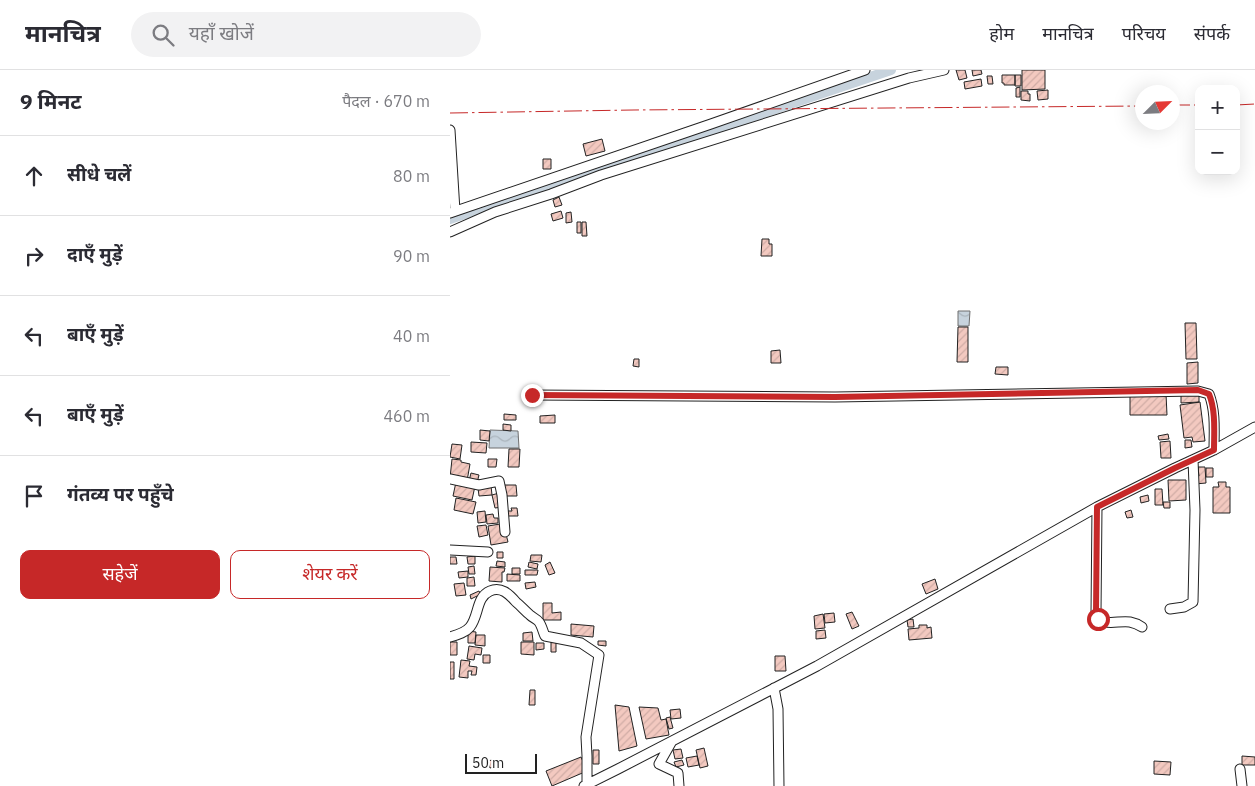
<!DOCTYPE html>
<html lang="hi">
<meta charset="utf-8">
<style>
body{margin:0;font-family:"IBM Plex Sans","Noto Sans Devanagari",sans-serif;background:#f2f2f3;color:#2b2b33}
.controls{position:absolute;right:15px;top:15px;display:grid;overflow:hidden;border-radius:10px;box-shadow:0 5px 20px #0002}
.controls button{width:45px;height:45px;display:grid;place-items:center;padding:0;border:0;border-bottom:1px solid #e1e1e2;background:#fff;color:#2b2b33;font:25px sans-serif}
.compass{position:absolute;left:685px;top:15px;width:45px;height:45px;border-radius:50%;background:#fff;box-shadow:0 5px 20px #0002;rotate:66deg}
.scale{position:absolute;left:15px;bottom:12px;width:72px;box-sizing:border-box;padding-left:5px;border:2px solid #222;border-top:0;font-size:14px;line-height:18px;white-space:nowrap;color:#222;-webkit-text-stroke:4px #fff;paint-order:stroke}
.stop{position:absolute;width:15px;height:15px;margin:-11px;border:4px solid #c62828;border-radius:50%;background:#fff}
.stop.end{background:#c62828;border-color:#fff;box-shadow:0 1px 5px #0008}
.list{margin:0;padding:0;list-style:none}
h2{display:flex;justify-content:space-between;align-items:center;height:65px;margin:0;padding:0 20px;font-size:21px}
h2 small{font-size:16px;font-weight:400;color:#7c7c81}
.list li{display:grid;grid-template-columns:32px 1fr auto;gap:15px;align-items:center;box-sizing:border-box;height:80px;padding:0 20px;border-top:1px solid #e1e1e2}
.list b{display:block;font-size:19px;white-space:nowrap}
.list em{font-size:16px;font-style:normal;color:#7c7c81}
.actions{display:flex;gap:10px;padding:15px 20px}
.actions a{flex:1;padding:11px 0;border:1px solid #c62828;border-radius:10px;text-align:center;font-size:18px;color:#c62828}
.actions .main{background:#c62828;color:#fff}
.icon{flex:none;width:28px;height:28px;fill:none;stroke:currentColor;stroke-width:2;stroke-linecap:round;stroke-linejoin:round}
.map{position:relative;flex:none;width:805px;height:716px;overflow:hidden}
header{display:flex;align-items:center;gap:30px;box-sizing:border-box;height:70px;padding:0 25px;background:#fff;border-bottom:1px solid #e1e1e2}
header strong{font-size:24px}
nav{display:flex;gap:28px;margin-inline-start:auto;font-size:18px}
.search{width:350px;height:45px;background:#f2f2f3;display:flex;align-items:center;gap:12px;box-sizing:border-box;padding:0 18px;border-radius:28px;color:#7c7c81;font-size:19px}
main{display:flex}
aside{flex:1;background:#fff}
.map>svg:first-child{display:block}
.water{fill:url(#water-waves);stroke:#6f6f6f}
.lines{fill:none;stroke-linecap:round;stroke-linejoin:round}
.canal{stroke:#c7d3dd;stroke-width:10}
.building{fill:url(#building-hatch);stroke:#222}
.street-casing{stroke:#222;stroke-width:11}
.street{stroke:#fff;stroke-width:9}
.power{stroke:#c62828;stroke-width:1;stroke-dasharray:18 4 2.5 4;stroke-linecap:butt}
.route{stroke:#c62828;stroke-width:6}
</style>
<header>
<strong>मानचित्र</strong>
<div class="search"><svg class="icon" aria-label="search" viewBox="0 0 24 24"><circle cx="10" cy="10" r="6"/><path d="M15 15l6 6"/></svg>यहाँ खोजें</div>
<nav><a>होम</a><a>मानचित्र</a><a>परिचय</a><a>संपर्क</a></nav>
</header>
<main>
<aside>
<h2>9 मिनट<small>पैदल · 670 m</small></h2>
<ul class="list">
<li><svg class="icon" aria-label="ahead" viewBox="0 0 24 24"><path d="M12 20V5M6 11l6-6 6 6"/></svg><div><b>सीधे चलें</b></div><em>80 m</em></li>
<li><svg class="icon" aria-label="right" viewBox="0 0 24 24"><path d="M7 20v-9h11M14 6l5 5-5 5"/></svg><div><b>दाएँ मुड़ें</b></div><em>90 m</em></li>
<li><svg class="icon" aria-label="left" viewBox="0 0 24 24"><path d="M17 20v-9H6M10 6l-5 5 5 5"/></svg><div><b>बाएँ मुड़ें</b></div><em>40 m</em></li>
<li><svg class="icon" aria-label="left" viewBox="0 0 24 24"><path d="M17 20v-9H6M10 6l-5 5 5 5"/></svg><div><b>बाएँ मुड़ें</b></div><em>460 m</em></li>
<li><svg class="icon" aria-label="arrive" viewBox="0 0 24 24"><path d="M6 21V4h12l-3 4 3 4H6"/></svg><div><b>गंतव्य पर पहुँचे</b></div></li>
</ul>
<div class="actions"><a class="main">सहेजें</a><a>शेयर करें</a></div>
</aside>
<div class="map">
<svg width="805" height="716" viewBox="0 0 805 716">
<defs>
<pattern id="water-waves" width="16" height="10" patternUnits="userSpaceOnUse" patternTransform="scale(1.25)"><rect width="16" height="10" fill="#c7d3dd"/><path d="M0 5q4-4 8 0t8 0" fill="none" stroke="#abb5bd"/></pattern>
<pattern id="building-hatch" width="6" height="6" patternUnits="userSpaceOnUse" patternTransform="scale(1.25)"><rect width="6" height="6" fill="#f3c9c0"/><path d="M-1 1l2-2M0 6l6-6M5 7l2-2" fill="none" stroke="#d0aca5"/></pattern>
</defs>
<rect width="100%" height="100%" fill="#fff"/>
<path class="water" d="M 508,241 L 520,241 L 519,256 L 508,256 Z
M 40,360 L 68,361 L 69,378 L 39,378 Z"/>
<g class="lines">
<path class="canal" d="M 0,149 L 441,0"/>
</g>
<path class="building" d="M 506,0 L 515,0 L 517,8 L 509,10 Z
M 522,0 L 531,0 L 532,4 L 523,6 Z
M 572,0 L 595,0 L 595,19 L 572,20 Z
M 552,5 L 565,5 L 565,15 L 554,15 L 554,13 L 552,13 Z
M 565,5 L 571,5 L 571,16 L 565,16 Z
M 537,6 L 542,6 L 543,14 L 538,14 Z
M 531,9 L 532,16 L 515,19 L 514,12 Z
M 570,17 L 570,27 L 566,27 L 566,18 Z
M 598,20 L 598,29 L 588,30 L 587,21 Z
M 571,21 L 578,21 L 578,24 L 580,24 L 580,31 L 571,30 Z
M 152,69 L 155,81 L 136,86 L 133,74 Z
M 93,89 L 101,89 L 101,99 L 93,99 Z
M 109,127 L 112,135 L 105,137 L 103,130 Z
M 111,141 L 113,148 L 103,151 L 101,144 Z
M 121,142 L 122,152 L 116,153 L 116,143 Z
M 127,152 L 131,152 L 131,163 L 127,163 Z
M 132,152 L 136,152 L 137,166 L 132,166 Z
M 312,169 L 319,169 L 319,174 L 322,174 L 322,186 L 311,186 Z
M 735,253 L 746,253 L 747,289 L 736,289 Z
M 508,257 L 518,257 L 518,292 L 507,292 Z
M 330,280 L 331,293 L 321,293 L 321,281 Z
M 184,289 L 189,289 L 189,297 L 183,296 Z
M 748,292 L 748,313 L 737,314 L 737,293 Z
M 546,297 L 558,297 L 558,305 L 545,304 Z
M 749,323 L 749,332 L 731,333 L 731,324 Z
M 716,324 L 717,345 L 680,345 L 680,325 Z
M 750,332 L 755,371 L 743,372 L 742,367 L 734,368 L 730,335 Z
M 54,344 L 66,345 L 66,350 L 54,350 Z
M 105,345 L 105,353 L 90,353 L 90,346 Z
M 53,354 L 61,355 L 61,361 L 53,360 Z
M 30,360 L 40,361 L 39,371 L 30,370 Z
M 718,364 L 719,369 L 709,370 L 708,366 Z
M 735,370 L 741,370 L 742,377 L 735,378 Z
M 720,371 L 721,388 L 711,388 L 710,372 Z
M 21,372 L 37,373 L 36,383 L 21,382 Z
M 2,374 L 12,375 L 10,389 L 0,387 Z
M 59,379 L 70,379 L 69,397 L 58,397 Z
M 2,389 L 11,390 L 11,392 L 20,394 L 17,411 L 0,408 Z
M 38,389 L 47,389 L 46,397 L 38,397 Z
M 748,397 L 755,397 L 756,413 L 745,414 L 744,406 L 749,406 Z
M 756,398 L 763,398 L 763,407 L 756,407 Z
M 21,403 L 29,405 L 27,413 L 19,411 Z
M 718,410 L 736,410 L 736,430 L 719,431 Z
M 6,412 L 25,416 L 22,430 L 3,426 Z
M 768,412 L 776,412 L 776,417 L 780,417 L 780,443 L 763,443 L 763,417 L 769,417 Z
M 53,415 L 66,415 L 67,426 L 54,426 Z
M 41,416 L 42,425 L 29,426 L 28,418 Z
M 705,419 L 712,419 L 713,435 L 705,435 Z
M 49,423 L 52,437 L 45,438 L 42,425 Z
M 698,425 L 699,431 L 691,433 L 690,427 Z
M 6,428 L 26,432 L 23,444 L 4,440 Z
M 713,432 L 720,432 L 720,438 L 714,438 Z
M 61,438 L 67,438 L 68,446 L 56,446 L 55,441 L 62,441 Z
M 681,440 L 683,447 L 677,448 L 675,442 Z
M 35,441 L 36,452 L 28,453 L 27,442 Z
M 43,444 L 44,448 L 48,448 L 48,453 L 37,454 L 36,445 Z
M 50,454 L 56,464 L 58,472 L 41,475 L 38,456 Z
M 36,455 L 38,465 L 29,467 L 27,456 Z
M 47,482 L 53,482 L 53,488 L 47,488 Z
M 81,485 L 92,485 L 91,492 L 80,491 Z
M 25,486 L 25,494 L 18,494 L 17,487 Z
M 0,487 L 6,487 L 7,494 L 0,494 Z
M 47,491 L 55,492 L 55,497 L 46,496 Z
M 79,492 L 88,494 L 87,499 L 78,497 Z
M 100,492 L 105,503 L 99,505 L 95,495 Z
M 24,496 L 25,504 L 19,504 L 18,497 Z
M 40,497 L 55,498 L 54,502 L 52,502 L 52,512 L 39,511 Z
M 62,498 L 70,498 L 70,504 L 62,504 Z
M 75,500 L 88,500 L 87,505 L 75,505 Z
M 18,501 L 18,507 L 9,508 L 8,502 Z
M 57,504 L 70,505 L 70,511 L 57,511 Z
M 24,507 L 25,516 L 17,516 L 17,508 Z
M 485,509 L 488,519 L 476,524 L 472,514 Z
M 85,512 L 86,517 L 76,519 L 75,513 Z
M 14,513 L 16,525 L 6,526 L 4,514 Z
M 29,521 L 32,527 L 28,529 L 27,526 L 21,529 L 20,525 Z
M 93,533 L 102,533 L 102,543 L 111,542 L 111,550 L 93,550 Z
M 402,542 L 409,556 L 402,559 L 396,544 Z
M 384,543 L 385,552 L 375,553 L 374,544 Z
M 373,544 L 375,558 L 365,559 L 364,546 Z
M 463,549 L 464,557 L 458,557 L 457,550 Z
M 121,554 L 144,556 L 143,567 L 121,565 Z
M 469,555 L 477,555 L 477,558 L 481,557 L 482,568 L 459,570 L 458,559 L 469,558 Z
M 375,560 L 376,568 L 366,569 L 366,561 Z
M 18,561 L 26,562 L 25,573 L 18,573 Z
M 82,562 L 83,571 L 73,571 L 73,563 Z
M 26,565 L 35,565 L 35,576 L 25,575 Z
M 148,571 L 156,571 L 156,576 L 148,575 Z
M 0,572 L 7,572 L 7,585 L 0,585 Z
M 71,572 L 84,572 L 84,585 L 71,584 Z
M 101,572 L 106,572 L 106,582 L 101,582 Z
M 86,573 L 94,573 L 94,579 L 86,580 Z
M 19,576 L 32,578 L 31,585 L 25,584 L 24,590 L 17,589 Z
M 33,585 L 40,585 L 40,593 L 33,593 Z
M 325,586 L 335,586 L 336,601 L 325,601 Z
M 11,590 L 20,591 L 19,596 L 27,597 L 26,605 L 21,605 L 22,601 L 18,601 L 18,608 L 9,607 Z
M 0,592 L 4,592 L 4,609 L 0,609 Z
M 80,620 L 85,620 L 85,635 L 79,635 Z
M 165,635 L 179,637 L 187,676 L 169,681 Z
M 189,637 L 208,638 L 211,650 L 216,649 L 219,665 L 196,669 Z
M 230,639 L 231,648 L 221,649 L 220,640 Z
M 220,647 L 223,658 L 219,659 L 216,648 Z
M 254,678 L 258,696 L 250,698 L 246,680 Z
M 231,679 L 233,688 L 225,689 L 223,680 Z
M 143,680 L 149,680 L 149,694 L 143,694 Z
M 247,686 L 249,695 L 238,697 L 236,688 Z
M 792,686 L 805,687 L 805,695 L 792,695 Z
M 131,687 L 137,701 L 102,716 L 96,701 Z
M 46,689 L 47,696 L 40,698 L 38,691 Z
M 232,690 L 234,695 L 226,697 L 224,692 Z
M 704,691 L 721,692 L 720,705 L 704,704 Z"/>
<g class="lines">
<g class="street-casing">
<path id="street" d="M 0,60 L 5,141
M 0,143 L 261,54 L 415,0
M 0,162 L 45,142 L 101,124 L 151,105 L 459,8 L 494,0
M 82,325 L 385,327 L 748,321 L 759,324 C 766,342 764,362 764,380
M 0,409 L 29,415 L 49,411 L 52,425 L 55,462
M 647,437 L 646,544 C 652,558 668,550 680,552 C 685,553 689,555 692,557
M 0,480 L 38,482
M 720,539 L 734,537 L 743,532 L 745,440 L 743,390
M 0,567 C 7,565 15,563 20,557 C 29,546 26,527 40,521 C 51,516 59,524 66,532 C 71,536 75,541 80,545 C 83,548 87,549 89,552 C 92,556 93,562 95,566 L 131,573 L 149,585 L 136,667 L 137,686 L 137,714
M 324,618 L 328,639 L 329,716
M 222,671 L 209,694 L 228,703 L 229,716
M 790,699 L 792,716
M 134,716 L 168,699 L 367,596 L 647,437 L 725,398 L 764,380 L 805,357"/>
</g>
<use href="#street" class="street"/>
<path class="power" d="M 722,35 L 749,35
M 786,35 L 805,34
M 0,43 L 183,40 L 692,36"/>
</g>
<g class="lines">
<path class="route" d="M 82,325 L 385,327 L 748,320 L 759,324 C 766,341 764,362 764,380 L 725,398 L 647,437 L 646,544 L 648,549"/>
</g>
</svg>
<div class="controls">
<button>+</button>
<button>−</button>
</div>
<svg class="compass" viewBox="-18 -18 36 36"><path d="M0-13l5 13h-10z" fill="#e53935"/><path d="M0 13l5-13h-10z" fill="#7c7c81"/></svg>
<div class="scale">50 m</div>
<div class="stop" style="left:648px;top:549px"></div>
<div class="stop end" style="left:82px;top:325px"></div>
</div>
</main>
